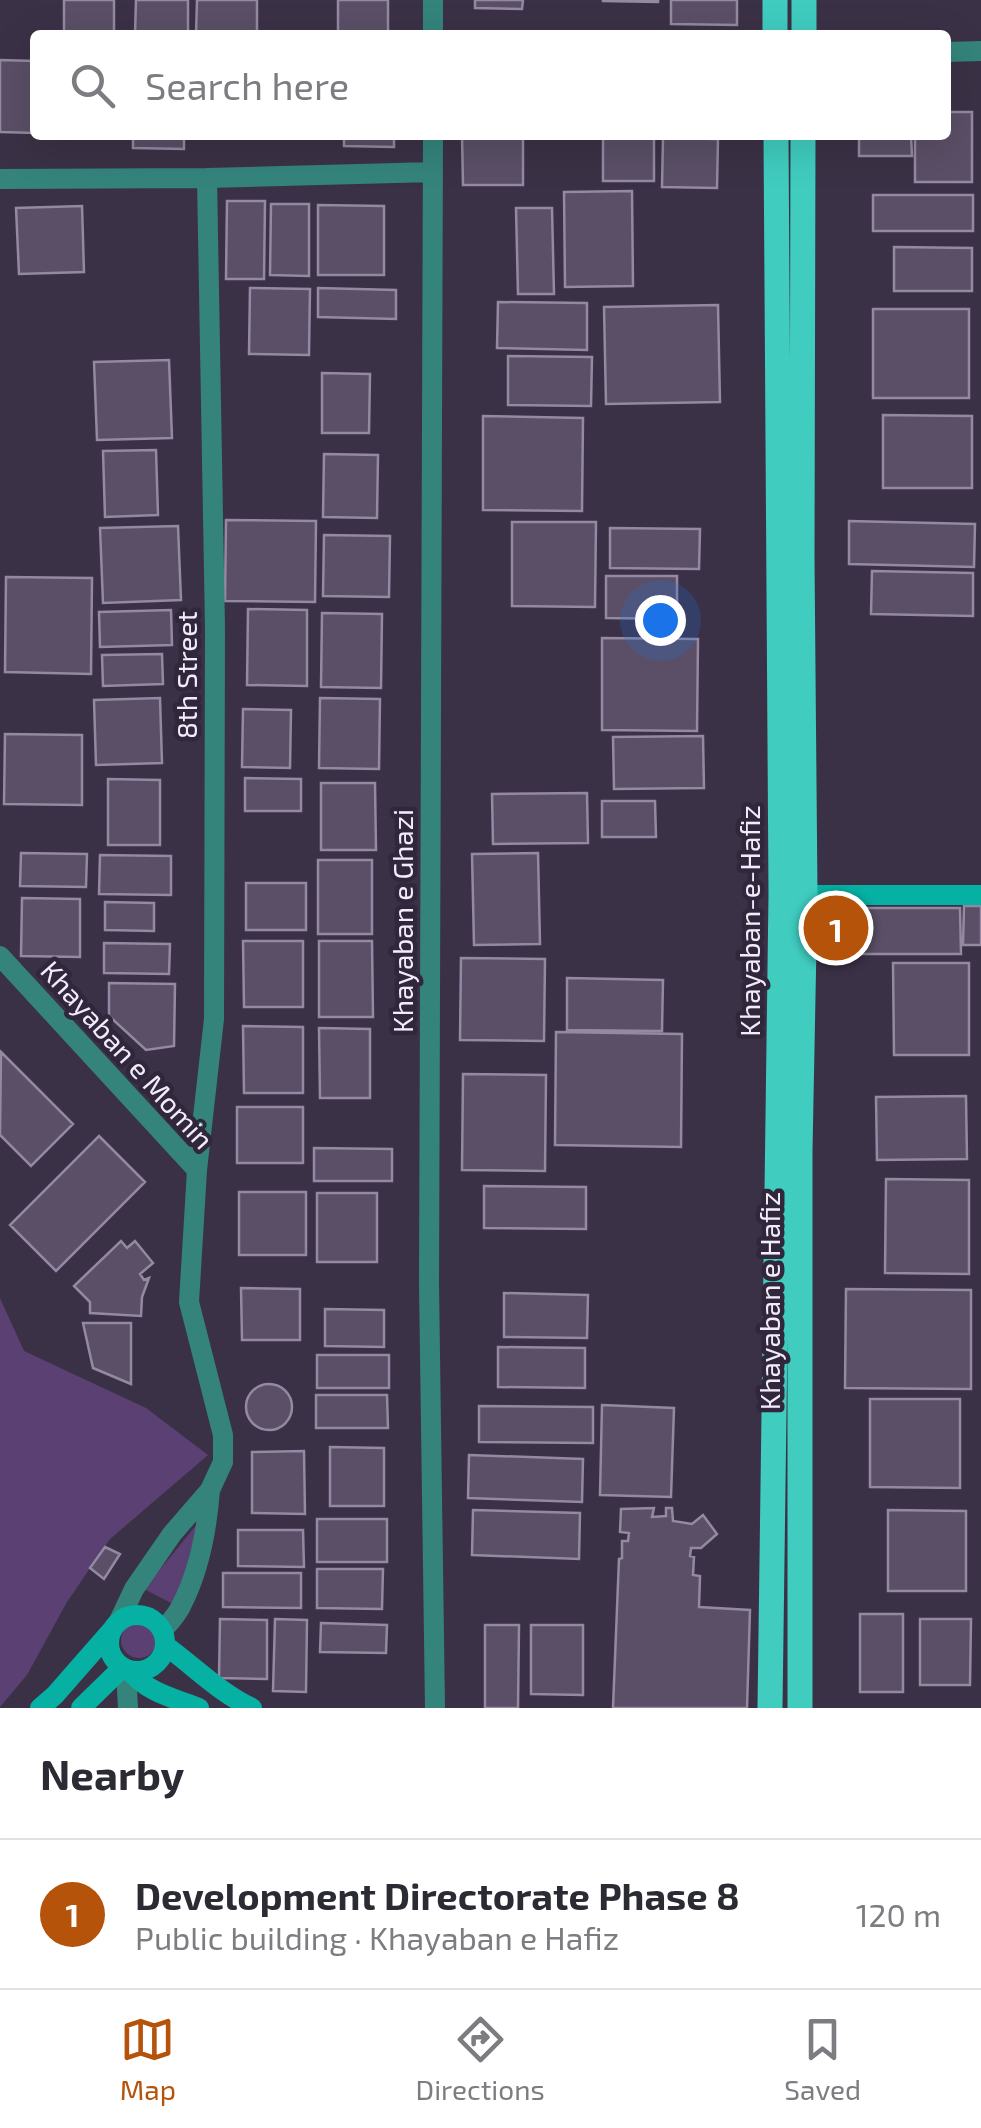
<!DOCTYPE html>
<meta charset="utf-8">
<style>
body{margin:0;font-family:"Exo 2",sans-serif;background:#f7f7f7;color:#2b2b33}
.you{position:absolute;left:660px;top:620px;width:35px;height:35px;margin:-25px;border:8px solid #fff;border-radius:50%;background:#1a73e8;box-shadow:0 0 0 15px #1a73e833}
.badge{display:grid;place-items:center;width:65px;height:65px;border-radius:50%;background:#b45309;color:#fff;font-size:32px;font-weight:700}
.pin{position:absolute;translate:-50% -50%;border:5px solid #fff;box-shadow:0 2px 10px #0006}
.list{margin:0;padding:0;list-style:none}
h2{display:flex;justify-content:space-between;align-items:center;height:130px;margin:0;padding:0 40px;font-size:42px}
h2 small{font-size:32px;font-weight:400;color:#7c7c81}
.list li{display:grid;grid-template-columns:65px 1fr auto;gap:30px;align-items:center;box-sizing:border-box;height:150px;padding:0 40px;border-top:2px solid #e1e1e2}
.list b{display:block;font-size:38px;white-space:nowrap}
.list p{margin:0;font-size:32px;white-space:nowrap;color:#7c7c81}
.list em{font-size:32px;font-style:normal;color:#7c7c81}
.icon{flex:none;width:55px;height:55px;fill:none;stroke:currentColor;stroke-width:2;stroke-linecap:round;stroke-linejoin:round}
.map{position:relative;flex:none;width:981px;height:1708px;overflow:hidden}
.search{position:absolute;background:#fff;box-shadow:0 10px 40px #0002;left:30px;right:30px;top:30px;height:110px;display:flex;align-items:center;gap:25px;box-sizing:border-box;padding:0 35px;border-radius:10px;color:#7c7c81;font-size:38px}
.sheet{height:280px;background:#fff}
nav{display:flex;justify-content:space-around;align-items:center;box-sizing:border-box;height:140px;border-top:2px solid #e1e1e2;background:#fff;font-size:28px;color:#7c7c81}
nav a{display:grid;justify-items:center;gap:5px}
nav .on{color:#b45309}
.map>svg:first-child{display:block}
.green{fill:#5a4073}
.building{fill:#5a4f66;stroke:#9488a2;stroke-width:2.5}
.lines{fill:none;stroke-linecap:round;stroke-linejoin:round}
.minor{stroke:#34847c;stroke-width:20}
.secondary{stroke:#06b0a3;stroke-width:20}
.primary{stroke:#40ccbf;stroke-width:25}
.labels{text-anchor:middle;stroke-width:9;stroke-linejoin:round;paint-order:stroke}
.street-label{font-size:28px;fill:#f2ecfa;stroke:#31273c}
</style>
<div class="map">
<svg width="981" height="1708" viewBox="0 0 981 1708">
<rect width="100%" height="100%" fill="#3b3146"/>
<path class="green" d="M 0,1298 L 24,1351 L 146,1408 L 208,1455 L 110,1539 L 67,1602 L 27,1675 L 0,1707 Z
M 198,1523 L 177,1606 L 144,1589 Z
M121 1640a18 18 0 1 1 36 0a18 18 0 1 1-36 0Z"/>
<path class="building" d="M 64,0 L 114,0 L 114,35 L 64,35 Z
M 136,0 L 188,0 L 188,35 L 135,35 Z
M 197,0 L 257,0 L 257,35 L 196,35 Z
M 338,0 L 388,0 L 388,35 L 338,35 Z
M 475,0 L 523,0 L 522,9 L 475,8 Z
M 603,0 L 658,0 L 658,2 L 603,1 Z
M 671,0 L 737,0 L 737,25 L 671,24 Z
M 0,60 L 35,61 L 35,133 L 0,132 Z
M 946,112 L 972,112 L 972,182 L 915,182 L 915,135 L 946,135 Z
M 133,135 L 184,135 L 184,149 L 133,148 Z
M 344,135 L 394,135 L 394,147 L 344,146 Z
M 462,135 L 523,135 L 523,185 L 463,185 Z
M 603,135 L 654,135 L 654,181 L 603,181 Z
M 859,135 L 911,135 L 912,156 L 859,156 Z
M 663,138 L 718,139 L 717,188 L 662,187 Z
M 632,191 L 633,286 L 565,287 L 564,192 Z
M 873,195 L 973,195 L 973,231 L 873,231 Z
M 227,201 L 265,201 L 264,279 L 226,279 Z
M 271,204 L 309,204 L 309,276 L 270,275 Z
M 318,205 L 384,206 L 384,275 L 318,275 Z
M 82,206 L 84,272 L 19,274 L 16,208 Z
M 516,208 L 552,208 L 554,294 L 518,294 Z
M 894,247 L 972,248 L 972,291 L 894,291 Z
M 250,288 L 310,289 L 309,355 L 249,354 Z
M 318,288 L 396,290 L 396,319 L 318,317 Z
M 498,302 L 587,303 L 587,350 L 497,348 Z
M 718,305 L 720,402 L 606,404 L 604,307 Z
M 873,309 L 969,309 L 969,398 L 873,398 Z
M 508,356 L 592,357 L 591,406 L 508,405 Z
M 169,360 L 172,438 L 97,440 L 94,362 Z
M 322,373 L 370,374 L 369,433 L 322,433 Z
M 883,415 L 972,416 L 972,488 L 883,488 Z
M 483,416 L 583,418 L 582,511 L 483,510 Z
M 156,450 L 158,515 L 105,517 L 103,451 Z
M 324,454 L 378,455 L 377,518 L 323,517 Z
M 226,520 L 316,521 L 315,602 L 225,601 Z
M 849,521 L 975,524 L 974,567 L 849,564 Z
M 512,522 L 596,522 L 595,607 L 512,606 Z
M 178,526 L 181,600 L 103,603 L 100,528 Z
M 610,528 L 700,529 L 699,569 L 610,568 Z
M 324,535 L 390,536 L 389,597 L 323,596 Z
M 872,571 L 973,573 L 973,616 L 871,614 Z
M 606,576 L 677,576 L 677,619 L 606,618 Z
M 6,577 L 92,578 L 91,674 L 5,672 Z
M 248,609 L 307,610 L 307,686 L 247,685 Z
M 171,610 L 172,645 L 100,647 L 99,612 Z
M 322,613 L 382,614 L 381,688 L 321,687 Z
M 602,638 L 698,639 L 697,731 L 602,730 Z
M 162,654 L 163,684 L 103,686 L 102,655 Z
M 160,698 L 162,763 L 96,765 L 94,700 Z
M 320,698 L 380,699 L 379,769 L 319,768 Z
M 243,709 L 291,710 L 290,768 L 242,767 Z
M 5,734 L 82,735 L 82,805 L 4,804 Z
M 703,736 L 704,788 L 614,789 L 613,737 Z
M 245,778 L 301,779 L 301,811 L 245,811 Z
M 108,779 L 160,780 L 160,845 L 108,845 Z
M 321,783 L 375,783 L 376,850 L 321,850 Z
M 587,793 L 588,843 L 493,844 L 492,794 Z
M 602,801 L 655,801 L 656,837 L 602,837 Z
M 21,853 L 87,854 L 86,887 L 20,886 Z
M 538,853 L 540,944 L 474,945 L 472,854 Z
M 100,855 L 171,856 L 171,895 L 99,894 Z
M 318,860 L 372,860 L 372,934 L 318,934 Z
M 246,883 L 306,883 L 306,930 L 246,930 Z
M 22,898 L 80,899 L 80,957 L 21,956 Z
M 105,902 L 154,903 L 154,931 L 105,930 Z
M 964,906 L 981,906 L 981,945 L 963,945 Z
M 859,908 L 960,908 L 961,954 L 859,954 Z
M 243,941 L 303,941 L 303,1007 L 244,1007 Z
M 319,941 L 372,941 L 373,1017 L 319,1017 Z
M 104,943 L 170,944 L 169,974 L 104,973 Z
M 461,958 L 545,959 L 544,1041 L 460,1040 Z
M 893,963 L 969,963 L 969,1055 L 894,1055 Z
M 567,978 L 663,980 L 662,1031 L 567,1030 Z
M 109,983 L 175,984 L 174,1046 L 146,1050 L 109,1016 Z
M 243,1026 L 303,1027 L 303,1093 L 244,1093 Z
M 319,1028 L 370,1029 L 370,1098 L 320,1098 Z
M 556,1032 L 682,1034 L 681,1147 L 555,1145 Z
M 1,1052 L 73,1124 L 31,1166 L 0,1135 Z
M 463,1074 L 546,1075 L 545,1171 L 462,1170 Z
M 966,1096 L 967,1159 L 877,1160 L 876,1097 Z
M 237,1107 L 303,1107 L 303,1163 L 237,1163 Z
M 99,1136 L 145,1182 L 56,1271 L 10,1225 Z
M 314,1148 L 392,1149 L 392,1181 L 314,1181 Z
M 886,1179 L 969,1180 L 969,1274 L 885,1273 Z
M 484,1186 L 586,1187 L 586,1229 L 484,1228 Z
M 239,1192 L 306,1192 L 306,1255 L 239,1255 Z
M 317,1193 L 377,1193 L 377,1262 L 317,1262 Z
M 121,1241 L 127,1248 L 135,1241 L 153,1263 L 140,1274 L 144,1280 L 149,1278 L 142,1297 L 141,1316 L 90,1313 L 90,1302 L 74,1286 Z
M 241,1288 L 300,1289 L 300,1340 L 242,1340 Z
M 846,1289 L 971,1290 L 971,1389 L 845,1388 Z
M 504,1293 L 588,1295 L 587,1338 L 504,1337 Z
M 325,1309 L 384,1310 L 384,1347 L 325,1346 Z
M 83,1323 L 131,1323 L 131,1384 L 93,1368 Z
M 498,1347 L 585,1348 L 585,1388 L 498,1387 Z
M 317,1355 L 389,1355 L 389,1388 L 317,1388 Z
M246 1407a23 23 0 1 1 46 0a23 23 0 1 1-46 0Z
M 316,1395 L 387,1395 L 388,1428 L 316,1428 Z
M 870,1399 L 960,1399 L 960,1488 L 870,1487 Z
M 602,1405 L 674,1408 L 671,1497 L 600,1495 Z
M 479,1406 L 593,1407 L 593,1443 L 479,1442 Z
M 330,1447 L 384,1448 L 384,1506 L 330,1506 Z
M 304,1451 L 305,1514 L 252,1513 L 252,1452 Z
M 469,1455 L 583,1459 L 582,1502 L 468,1498 Z
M 654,1508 L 652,1517 L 666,1516 L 666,1508 L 672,1508 L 673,1521 L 692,1524 L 703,1515 L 717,1534 L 701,1548 L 691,1548 L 690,1556 L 694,1557 L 693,1575 L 700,1576 L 699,1607 L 750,1610 L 747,1708 L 613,1708 L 619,1559 L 622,1558 L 622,1541 L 628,1541 L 629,1533 L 620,1532 L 621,1509 Z
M 473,1510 L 580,1513 L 579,1559 L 472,1555 Z
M 888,1510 L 966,1511 L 966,1591 L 888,1591 Z
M 317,1519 L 387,1519 L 387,1562 L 317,1562 Z
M 238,1530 L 303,1530 L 304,1567 L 238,1566 Z
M 105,1547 L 120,1554 L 104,1579 L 90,1568 Z
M 317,1569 L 383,1569 L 382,1609 L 317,1608 Z
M 223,1573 L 301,1573 L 301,1608 L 223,1607 Z
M 860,1614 L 903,1614 L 903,1692 L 860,1692 Z
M 220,1619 L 267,1620 L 267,1679 L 219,1678 Z
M 275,1619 L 307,1620 L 306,1692 L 273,1691 Z
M 920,1619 L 971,1619 L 970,1685 L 920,1685 Z
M 321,1623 L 387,1625 L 386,1653 L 320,1652 Z
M 485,1625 L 519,1625 L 518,1708 L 485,1708 Z
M 531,1625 L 583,1625 L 583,1695 L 531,1694 Z"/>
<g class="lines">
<path class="minor" d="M 433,0 L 433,35
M 946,52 L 981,51
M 433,135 L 429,1284 L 435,1708
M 0,179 L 207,178 L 433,172
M 0,956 L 197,1170
M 119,1621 L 134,1589 L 172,1534 L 210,1490 L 223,1462 L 223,1435 L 189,1302 L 197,1170 L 214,1019 L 215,628 L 207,178
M 163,1630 C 170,1622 178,1614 182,1604 C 200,1569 207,1529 210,1490
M 126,1670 L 128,1708"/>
<path class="secondary" d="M 793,895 L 981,895
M109 1643a28 28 0 1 1 56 0a28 28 0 1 1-56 0Z
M 166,1646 C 195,1667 220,1693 252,1708
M 130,1671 C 146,1692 176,1699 199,1708
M 40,1708 L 55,1695 L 111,1631
M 81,1708 L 122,1668"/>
<path class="primary" d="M 775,0 L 775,35
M 804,35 L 804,0
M 770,1708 L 781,895 L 776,135
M 800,1708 L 800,1150 L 805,895 L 802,558 L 803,135"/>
</g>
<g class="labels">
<g class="street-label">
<text transform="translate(187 675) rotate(-90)" y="10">8th Street</text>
<text transform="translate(403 921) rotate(-90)" y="10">Khayaban e Ghazi</text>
<text transform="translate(750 921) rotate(-90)" y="10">Khayaban-e-Hafiz</text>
<text transform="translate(127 1055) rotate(48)" y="10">Khayaban e Momin</text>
<text transform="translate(770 1301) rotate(-90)" y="10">Khayaban e Hafiz</text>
</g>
</g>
</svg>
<div class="you"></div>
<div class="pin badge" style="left:836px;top:928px">1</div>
<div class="search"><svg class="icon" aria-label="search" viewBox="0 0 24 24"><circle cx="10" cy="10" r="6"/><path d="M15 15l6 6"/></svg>Search here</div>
</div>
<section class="sheet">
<h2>Nearby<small></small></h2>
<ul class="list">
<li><span class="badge">1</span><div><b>Development Directorate Phase 8</b><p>Public building · Khayaban e Hafiz</p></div><em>120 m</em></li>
</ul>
</section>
<nav>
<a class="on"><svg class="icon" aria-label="map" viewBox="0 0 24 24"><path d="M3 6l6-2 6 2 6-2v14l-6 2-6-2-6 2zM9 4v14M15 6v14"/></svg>Map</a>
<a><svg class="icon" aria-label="directions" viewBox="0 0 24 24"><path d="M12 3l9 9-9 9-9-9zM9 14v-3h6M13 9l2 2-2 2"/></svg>Directions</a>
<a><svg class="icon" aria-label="saved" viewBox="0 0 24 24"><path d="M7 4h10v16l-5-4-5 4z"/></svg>Saved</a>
</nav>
